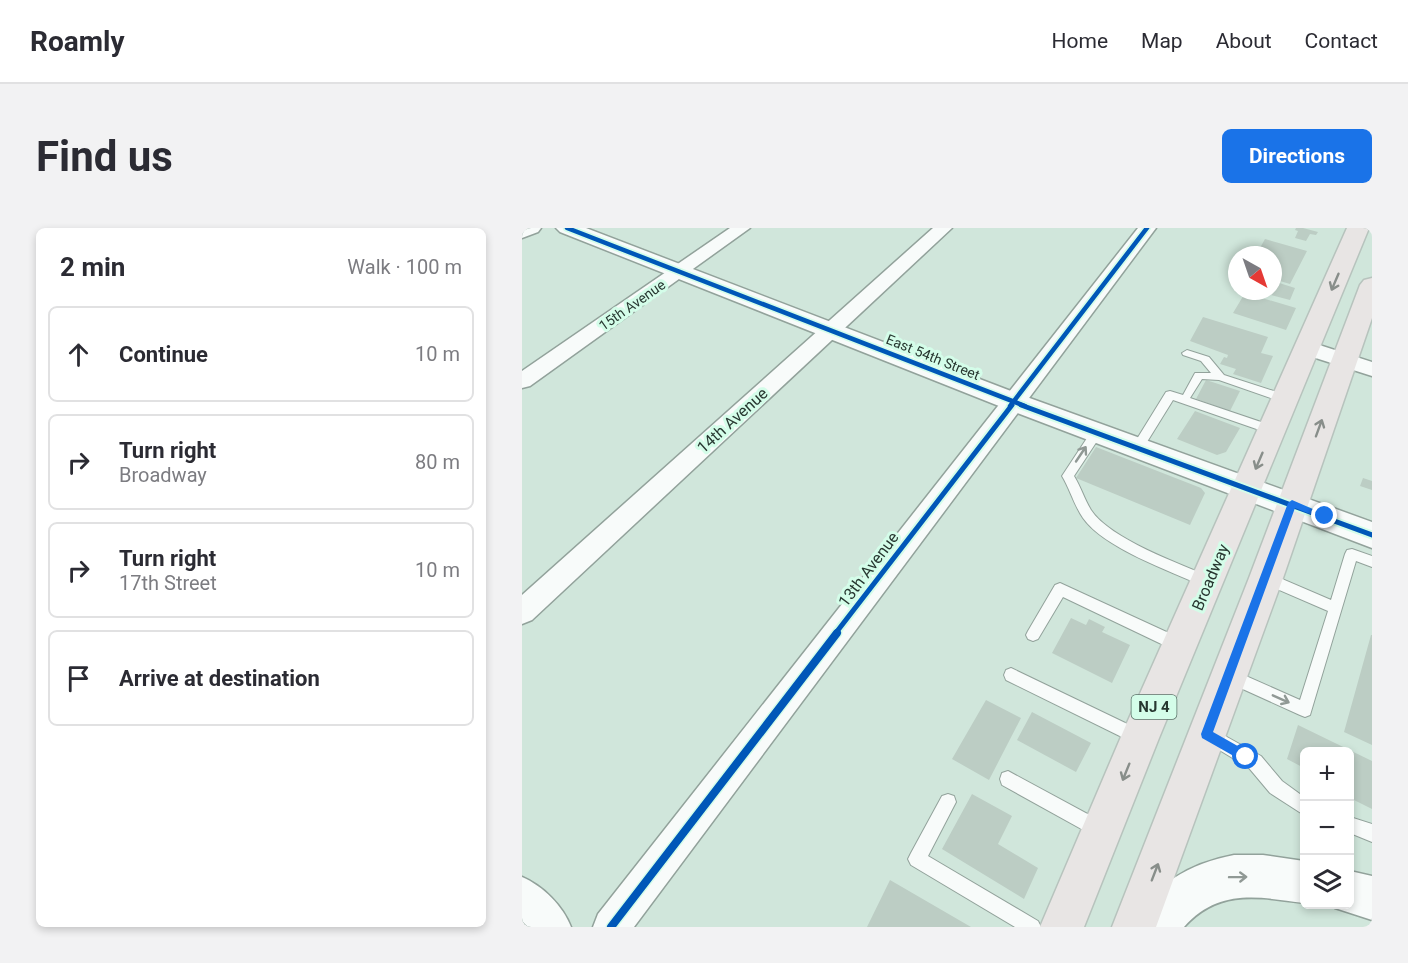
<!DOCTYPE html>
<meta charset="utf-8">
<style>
body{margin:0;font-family:Roboto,sans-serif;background:#f2f2f3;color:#2b2b33}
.controls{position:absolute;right:18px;bottom:18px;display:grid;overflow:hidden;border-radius:9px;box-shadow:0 3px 9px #0003}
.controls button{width:54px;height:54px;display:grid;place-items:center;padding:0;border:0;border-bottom:2px solid #e1e1e2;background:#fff;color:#2b2b33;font:30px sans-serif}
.compass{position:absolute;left:706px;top:18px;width:54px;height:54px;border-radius:50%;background:#fff;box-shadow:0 3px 9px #0003;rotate:140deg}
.stop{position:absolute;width:18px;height:18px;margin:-14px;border:4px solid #1a73e8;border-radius:50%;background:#fff}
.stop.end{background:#1a73e8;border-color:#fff;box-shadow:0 2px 6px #0008}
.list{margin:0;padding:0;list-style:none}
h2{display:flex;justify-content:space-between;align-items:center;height:78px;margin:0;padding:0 24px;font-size:26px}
h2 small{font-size:20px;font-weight:400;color:#7c7c81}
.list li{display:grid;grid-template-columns:39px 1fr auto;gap:18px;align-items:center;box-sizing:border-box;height:96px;margin:0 12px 12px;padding:0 12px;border:2px solid #e1e1e2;border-radius:9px}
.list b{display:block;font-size:22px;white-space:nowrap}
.list p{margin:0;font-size:20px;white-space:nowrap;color:#7c7c81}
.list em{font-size:20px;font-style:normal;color:#7c7c81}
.icon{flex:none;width:33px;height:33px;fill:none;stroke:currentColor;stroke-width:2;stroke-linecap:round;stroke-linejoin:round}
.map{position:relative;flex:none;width:850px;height:699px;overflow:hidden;border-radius:9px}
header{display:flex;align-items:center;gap:36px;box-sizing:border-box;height:84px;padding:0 30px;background:#fff;border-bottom:2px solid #e1e1e2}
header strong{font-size:28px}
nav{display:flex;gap:33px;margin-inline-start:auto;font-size:21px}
.intro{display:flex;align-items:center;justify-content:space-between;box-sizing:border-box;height:144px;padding:0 36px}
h1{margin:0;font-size:42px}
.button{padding:15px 27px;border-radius:9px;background:#1a73e8;color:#fff;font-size:21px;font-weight:700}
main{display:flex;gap:36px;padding:0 36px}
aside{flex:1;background:#fff;border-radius:9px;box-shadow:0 3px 9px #0003}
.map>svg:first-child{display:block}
.building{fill:#bccdc4}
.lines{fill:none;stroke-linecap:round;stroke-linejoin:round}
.service-casing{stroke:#92a29b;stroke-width:2}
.minor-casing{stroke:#92a29b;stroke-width:3}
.tertiary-casing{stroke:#92a29b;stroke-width:3}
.primary-casing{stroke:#b7c3bd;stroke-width:3}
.service{fill:#f8fbfa;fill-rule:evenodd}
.minor{fill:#f8fbfa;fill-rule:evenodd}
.tertiary{fill:#f8fbfa;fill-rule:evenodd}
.primary{fill:#e8e5e4;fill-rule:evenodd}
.cycleway-far2-casing{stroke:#d4fde9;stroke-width:8}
.cycleway-far1-casing{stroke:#d4fde9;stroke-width:9}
.cycleway-casing{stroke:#d4fde9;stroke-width:11}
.cycleway-far2{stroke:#0057b8;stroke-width:4.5}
.cycleway-far1{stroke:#0057b8;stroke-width:5}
.cycleway{stroke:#0057b8;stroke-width:8}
.oneway{stroke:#888e8a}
.oneway2{stroke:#909995}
.route{fill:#1a73e8}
.labels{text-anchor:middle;stroke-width:6;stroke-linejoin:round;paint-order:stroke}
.far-street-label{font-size:14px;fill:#273730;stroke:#d4fde9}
.shield{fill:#d4fde9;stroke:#5b7268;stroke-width:1.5}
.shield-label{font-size:15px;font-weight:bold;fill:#273730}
.street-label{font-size:16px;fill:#273730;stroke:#d4fde9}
</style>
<header>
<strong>Roamly</strong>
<nav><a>Home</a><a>Map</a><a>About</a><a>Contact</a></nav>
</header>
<div class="intro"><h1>Find us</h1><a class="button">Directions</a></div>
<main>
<aside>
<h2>2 min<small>Walk · 100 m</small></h2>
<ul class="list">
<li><svg class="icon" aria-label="ahead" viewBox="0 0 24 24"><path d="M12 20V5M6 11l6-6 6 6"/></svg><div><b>Continue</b></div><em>10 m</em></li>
<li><svg class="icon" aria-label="right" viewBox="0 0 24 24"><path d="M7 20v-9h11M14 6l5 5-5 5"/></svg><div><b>Turn right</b><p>Broadway</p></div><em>80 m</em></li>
<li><svg class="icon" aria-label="right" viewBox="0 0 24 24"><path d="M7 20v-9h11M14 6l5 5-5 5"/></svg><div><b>Turn right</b><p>17th Street</p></div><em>10 m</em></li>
<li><svg class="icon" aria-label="arrive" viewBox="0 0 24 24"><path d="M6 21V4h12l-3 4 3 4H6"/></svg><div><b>Arrive at destination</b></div></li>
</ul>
</aside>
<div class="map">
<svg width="850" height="699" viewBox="0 0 850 699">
<rect width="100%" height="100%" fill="#d0e6db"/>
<path class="building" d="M 774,0 L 781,0 L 796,4 L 794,7 L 788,6 L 784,13 L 773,10 L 776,3 L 773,2 Z
M 743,11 L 785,23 L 768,56 L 751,51 L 751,27 L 734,27 Z
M 751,53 L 773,60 L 768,72 L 738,64 L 751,63 Z
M 723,65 L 774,80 L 764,102 L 711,85 Z
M 681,89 L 746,109 L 739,125 L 751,128 L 739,155 L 711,146 L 714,141 L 698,136 L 702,129 L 705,130 L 706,127 L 668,113 Z
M 684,152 L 718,163 L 708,183 L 674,171 Z
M 673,183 L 718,200 L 704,224 L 695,227 L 655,211 Z
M 574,219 L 679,260 L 683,265 L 668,297 L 554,250 Z
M 841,250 L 850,253 L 850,262 L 838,258 Z
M 549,390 L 564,397 L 567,391 L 583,399 L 580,404 L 608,417 L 590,455 L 530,425 Z
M 849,407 L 850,407 L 850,517 L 822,504 Z
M 464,472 L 499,490 L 467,552 L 430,531 Z
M 510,484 L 569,515 L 554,544 L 495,512 Z
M 776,497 L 850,533 L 850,581 L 830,571 L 832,565 L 828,562 L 828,524 L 782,524 L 782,540 L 765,531 Z
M 450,566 L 490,588 L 476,616 L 516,640 L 502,671 L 420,621 Z
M 368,652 L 449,699 L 345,699 Z"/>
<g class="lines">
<g class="service-casing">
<path id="service" d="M 665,122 L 687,129 L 702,147 L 767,168 L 769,171 L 763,175 L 697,152 L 680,151 L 668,170 L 754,199 L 754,205 L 746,205 L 651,172 L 620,222 L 612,222 L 610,219 L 644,164 L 648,163 L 661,167 L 673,145 L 689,145 L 679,133 L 661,127 L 660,125 Z
M 575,200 L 581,204 L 552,248 C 559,259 562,271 569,282 C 588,311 658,336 691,350 L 693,354 L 691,358 L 681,358 C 648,343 582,320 561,290 C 552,277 548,261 540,248 L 571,201 Z
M 830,321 L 850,328 L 850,339 L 834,333 L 788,487 L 783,489 L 778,487 L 703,453 L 701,448 L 703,443 L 708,441 L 778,472 L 806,383 L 739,354 L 737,350 L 739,346 L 744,344 L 809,372 L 823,326 L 825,322 Z
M 538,355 L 662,412 L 664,417 L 662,422 L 657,423 L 652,422 L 541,369 L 516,411 L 511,413 L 506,411 L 504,407 L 506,403 L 533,357 Z
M 489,440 L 622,504 L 624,509 L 622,514 L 616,517 L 610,514 L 484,452 L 482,447 L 484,442 Z
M 687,499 L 739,528 L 760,553 L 782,569 L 782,587 L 748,565 L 727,540 L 681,512 L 679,507 L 681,502 Z
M 486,543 L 584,596 L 587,602 L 584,608 L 578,611 L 572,608 L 480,557 L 478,551 L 480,545 Z
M 426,566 L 432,568 L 434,574 L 406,628 L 516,693 L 519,699 L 493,699 L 389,637 L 386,631 L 389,625 L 420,568 Z
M 828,589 L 850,596 L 850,614 L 828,605 Z"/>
</g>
<g class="minor-casing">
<path id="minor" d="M 0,0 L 19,0 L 16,4 L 0,10 Z
M 208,0 L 228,0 L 8,158 L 0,160 L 0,143 Z
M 411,0 L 430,0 L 10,392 L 0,396 L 0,367 Z
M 616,0 L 634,0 L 112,699 L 71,699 L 76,686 Z
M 785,113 L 850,134 L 850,148 L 778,125 L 775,120 L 778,115 Z
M 0,649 C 21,658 41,678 49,699 L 6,699 L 0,693 Z"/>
</g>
<g class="tertiary-casing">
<path id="tertiary" d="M 34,0 L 64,0 L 502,168 L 850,294 L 850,320 L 482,180 L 38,4 Z
M 712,627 L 741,627 L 782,633 L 782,675 C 736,669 697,660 662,699 L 611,699 C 628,657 669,635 712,627 Z
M 828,643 L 850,648 L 850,692 L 813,680 L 811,676 L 828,676 Z"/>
</g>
<g class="primary-casing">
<path id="primary" d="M 825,0 L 847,0 L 637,510 L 562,699 L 518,699 L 604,497 Z
M 850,50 L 850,90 L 761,350 L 634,699 L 590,699 L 727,350 L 838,57 L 842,52 Z"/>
</g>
<use href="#service" class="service"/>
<use href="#minor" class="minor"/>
<use href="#tertiary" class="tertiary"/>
<use href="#primary" class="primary"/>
<g class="cycleway-far2-casing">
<path id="cycleway-far2" d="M 45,0 L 503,178
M 488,178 L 625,0"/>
</g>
<g class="cycleway-far1-casing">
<path id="cycleway-far1" d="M 499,177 L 850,307
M 313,406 L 490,177"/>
</g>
<g class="cycleway-casing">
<path id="cycleway" d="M 89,699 L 315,405"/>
</g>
<use href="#cycleway-far2" class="cycleway-far2"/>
<use href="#cycleway-far1" class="cycleway-far1"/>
<use href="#cycleway" class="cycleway"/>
</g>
<defs><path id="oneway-shaft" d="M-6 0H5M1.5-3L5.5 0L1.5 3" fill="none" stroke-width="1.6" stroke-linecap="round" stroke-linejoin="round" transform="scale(1.5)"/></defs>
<g class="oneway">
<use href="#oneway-shaft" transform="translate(813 54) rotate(113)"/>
<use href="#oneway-shaft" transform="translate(797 200) rotate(-70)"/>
<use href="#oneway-shaft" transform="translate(737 233) rotate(113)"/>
<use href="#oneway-shaft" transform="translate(604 544) rotate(112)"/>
<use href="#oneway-shaft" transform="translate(633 644) rotate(-69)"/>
</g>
<g class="oneway2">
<use href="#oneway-shaft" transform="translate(559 226) rotate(-56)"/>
<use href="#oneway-shaft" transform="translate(759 471) rotate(24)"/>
<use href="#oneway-shaft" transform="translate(716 649) rotate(-1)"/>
</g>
<path class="route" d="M 770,272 L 807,288 L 803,292 L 773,280 L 691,504 L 728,525 L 728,533 L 724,535 L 680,510 L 679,506 L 766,275 Z"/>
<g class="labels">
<g class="far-street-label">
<text transform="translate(110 77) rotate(-35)" y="5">15th Avenue</text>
<text transform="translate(411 129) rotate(22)" y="5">East 54th Street</text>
</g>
<rect class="shield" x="609.5" y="467" width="45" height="24" rx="4.5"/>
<g class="shield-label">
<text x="632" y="484">NJ 4</text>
</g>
<g class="street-label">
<text transform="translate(210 192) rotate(-42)" y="6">14th Avenue</text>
<text transform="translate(346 341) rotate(-53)" y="6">13th Avenue</text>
<text transform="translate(688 349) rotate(-67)" y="6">Broadway</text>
</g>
</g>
</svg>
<div class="controls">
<button>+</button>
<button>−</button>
<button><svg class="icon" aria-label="layers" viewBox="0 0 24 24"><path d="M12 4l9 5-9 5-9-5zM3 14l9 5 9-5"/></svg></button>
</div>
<svg class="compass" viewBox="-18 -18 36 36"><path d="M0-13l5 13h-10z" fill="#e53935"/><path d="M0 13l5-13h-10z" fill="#7c7c81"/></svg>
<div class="stop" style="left:724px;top:529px"></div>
<div class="stop end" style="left:803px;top:288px"></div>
</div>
</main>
